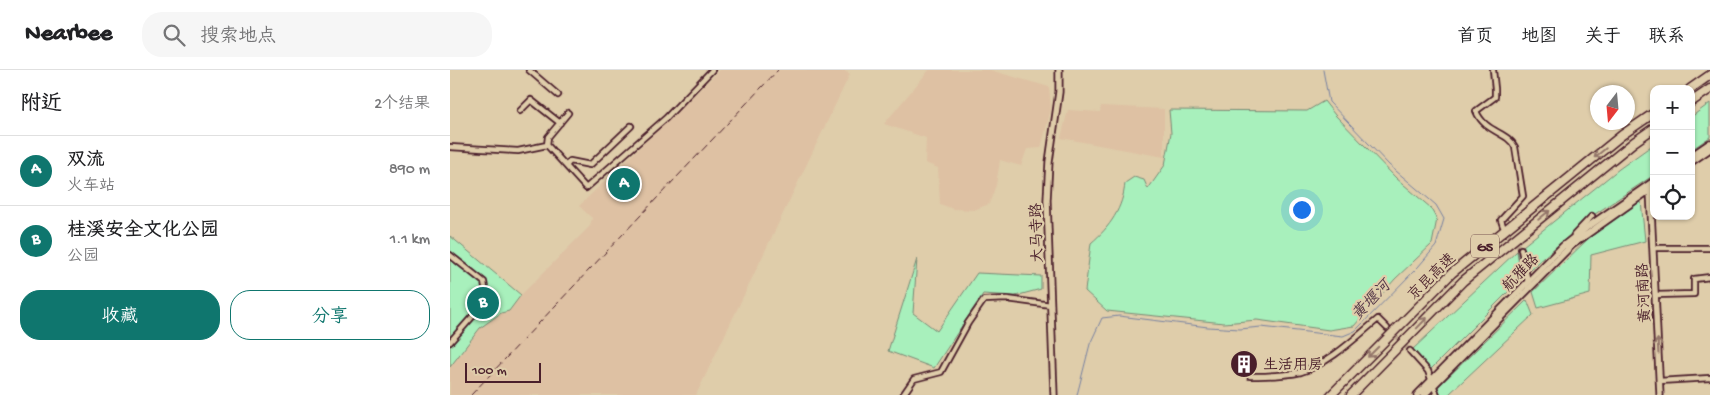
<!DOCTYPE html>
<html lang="zh">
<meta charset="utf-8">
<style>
body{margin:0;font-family:"Gochi Hand","LXGW WenKai TC",sans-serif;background:#f6f6f6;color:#202124}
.controls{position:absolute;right:15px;top:15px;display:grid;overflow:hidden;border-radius:10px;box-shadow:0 1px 4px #0004}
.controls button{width:45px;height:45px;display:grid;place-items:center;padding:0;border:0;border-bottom:1px solid #e0e0e0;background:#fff;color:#202124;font:25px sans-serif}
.compass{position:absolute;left:1140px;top:15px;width:45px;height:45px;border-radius:50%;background:#fff;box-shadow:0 1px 4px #0004;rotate:196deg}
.scale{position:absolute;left:15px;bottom:12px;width:76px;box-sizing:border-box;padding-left:5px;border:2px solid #4a1f2b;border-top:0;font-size:14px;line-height:18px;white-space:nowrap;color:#4a1f2b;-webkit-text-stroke:4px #dfcdaa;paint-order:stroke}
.you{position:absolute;left:851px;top:139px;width:18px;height:18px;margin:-12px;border:4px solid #fff;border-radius:50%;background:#1a73e8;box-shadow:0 0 0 8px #1a73e833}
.badge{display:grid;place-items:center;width:32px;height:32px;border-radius:50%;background:#0f766e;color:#fff;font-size:16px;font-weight:700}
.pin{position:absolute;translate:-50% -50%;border:2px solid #fff;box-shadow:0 1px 5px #0006}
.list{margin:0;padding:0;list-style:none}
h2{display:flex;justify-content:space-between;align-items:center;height:65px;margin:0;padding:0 20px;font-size:21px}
h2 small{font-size:16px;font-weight:400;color:#757577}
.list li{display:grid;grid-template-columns:32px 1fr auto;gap:15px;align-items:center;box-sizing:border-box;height:70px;padding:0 20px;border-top:1px solid #e0e0e0}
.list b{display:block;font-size:19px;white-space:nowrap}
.list p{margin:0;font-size:16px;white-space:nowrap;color:#757577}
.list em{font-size:16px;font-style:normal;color:#757577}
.actions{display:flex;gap:10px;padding:15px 20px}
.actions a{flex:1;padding:11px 0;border:1px solid #0f766e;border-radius:20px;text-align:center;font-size:18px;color:#0f766e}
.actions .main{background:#0f766e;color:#fff}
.icon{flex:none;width:28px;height:28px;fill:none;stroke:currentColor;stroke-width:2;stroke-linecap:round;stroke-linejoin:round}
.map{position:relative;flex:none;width:1260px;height:325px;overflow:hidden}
header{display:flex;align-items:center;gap:30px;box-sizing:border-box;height:70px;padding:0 25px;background:#fff;border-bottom:1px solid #e0e0e0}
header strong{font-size:24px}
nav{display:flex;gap:28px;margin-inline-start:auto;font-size:18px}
.search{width:350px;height:45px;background:#f6f6f6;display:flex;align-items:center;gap:12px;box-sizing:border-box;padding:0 18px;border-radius:20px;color:#757577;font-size:19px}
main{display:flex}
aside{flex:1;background:#fff}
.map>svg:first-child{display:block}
.built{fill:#dec1a3}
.green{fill:#a8f0bc;stroke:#798874}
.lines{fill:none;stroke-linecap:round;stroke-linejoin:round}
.stream{stroke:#7781a1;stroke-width:1}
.minor-tunnel{stroke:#c1aa91;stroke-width:4.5;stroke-dasharray:4.5 2;stroke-linecap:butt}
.minor-casing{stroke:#4a1f2b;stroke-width:8}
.tertiary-casing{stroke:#4a1f2b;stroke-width:9}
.motorway-casing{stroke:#4a1f2b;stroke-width:11}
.minor{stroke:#dfcdaa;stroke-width:4.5}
.tertiary{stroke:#dfcdaa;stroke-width:5.5}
.motorway{stroke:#dfcdaa;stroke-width:8}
.rail{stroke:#4a1f2b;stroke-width:1;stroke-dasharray:8 4;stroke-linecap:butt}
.oneway{stroke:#94766a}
.labels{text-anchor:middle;stroke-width:4.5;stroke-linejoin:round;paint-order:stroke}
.shield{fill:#dfcdaa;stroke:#775351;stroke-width:1}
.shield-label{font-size:14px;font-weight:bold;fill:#4a1f2b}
.street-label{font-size:15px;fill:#4a1f2b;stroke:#dfcdaa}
.poi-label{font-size:15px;fill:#4a1f2b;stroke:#dfcdaa;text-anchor:start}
.water-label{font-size:16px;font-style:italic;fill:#553849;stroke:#dfcdaa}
</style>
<header>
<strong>Nearbee</strong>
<div class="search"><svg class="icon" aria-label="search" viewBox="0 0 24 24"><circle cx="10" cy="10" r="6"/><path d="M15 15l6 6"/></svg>搜索地点</div>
<nav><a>首页</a><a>地图</a><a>关于</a><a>联系</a></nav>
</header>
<main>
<aside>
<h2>附近<small>2个结果</small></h2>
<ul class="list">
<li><span class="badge">A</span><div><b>双流</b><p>火车站</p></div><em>890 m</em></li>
<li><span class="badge">B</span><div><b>桂溪安全文化公园</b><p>公园</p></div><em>1.1 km</em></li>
</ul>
<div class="actions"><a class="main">收藏</a><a>分享</a></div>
</aside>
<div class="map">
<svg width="1260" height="325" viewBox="0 0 1260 325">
<rect width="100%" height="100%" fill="#dfcdaa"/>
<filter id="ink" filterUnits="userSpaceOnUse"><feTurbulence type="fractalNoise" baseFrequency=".02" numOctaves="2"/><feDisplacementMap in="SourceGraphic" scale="10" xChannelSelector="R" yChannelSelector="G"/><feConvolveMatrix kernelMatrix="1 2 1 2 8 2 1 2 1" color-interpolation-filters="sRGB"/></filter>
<g filter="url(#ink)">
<path class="built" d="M 270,0 L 393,0 L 400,4 L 246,325 L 0,325 L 0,297 L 30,258 L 51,243 L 59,241 L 71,225 L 140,156 L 142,148 L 129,136 Z
M 479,0 L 540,0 L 599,17 L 601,39 L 591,78 L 577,79 L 571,96 L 550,90 L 546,115 L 539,134 L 524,140 L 503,139 L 490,134 L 488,98 L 475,93 L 476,68 L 434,54 Z
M 651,36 L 714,39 L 714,87 L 611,68 L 618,40 L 650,42 Z"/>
<path class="green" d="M 874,31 L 885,45 L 946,108 L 981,138 L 987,149 L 982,174 L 945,209 L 904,256 L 879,260 L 807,250 L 774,253 L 657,241 L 635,221 L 641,173 C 660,157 673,138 675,113 L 684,107 L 694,110 L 698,119 L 715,95 L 721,63 L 719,40 L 857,41 Z
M 1260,33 L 1260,67 L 1241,80 L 1241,47 Z
M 1204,74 L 1204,105 L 1142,146 L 1080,199 L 1073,176 L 1169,99 Z
M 1191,131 L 1195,171 L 1141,185 L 1140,224 L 1088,238 L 1083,222 L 1140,167 Z
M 0,166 L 71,225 L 59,241 L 51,243 L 30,258 L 0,297 Z
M 1067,181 L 1071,209 L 980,300 L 962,280 Z
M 467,189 L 463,243 L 487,261 L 527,203 L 591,206 L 591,219 L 565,226 L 533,224 L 484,298 L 438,281 Z
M 1077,230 L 1083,245 L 998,325 L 991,325 L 988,317 Z"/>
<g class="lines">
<path class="stream" d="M 627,325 L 640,274 L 652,248 L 669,246 L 758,257 L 790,259 L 811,257 L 893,266 L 905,261 L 968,197 L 986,176 L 994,149 L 986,135 L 939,95 L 879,32 L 873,0"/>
<path class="minor-tunnel" d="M 1055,159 L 1071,179
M 937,258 L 960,281"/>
<g class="minor-casing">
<path id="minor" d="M 79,0 L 108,25
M 1043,0 L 1045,19 L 1045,27 L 1026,41 C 1035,63 1057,61 1065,77 L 1073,126 L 1051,150 L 1053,156
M 70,41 L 81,30 L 110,53
M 97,75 L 98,67 L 118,43
M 0,77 L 68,81 L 97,75 L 136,118 L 216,48 L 262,0
M 116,96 L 120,91 L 140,95 L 181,56
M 1124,165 L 1142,146
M 1203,178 L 1260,178
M 1071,179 L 1078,212
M 0,185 L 34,212 L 37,230 L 0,272
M 1205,225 L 1244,224 L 1244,209 L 1260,207
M 960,281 L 978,301 L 987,325
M 800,306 C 817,306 835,306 851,302 C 880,293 905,268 928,249 L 937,258
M 1209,311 L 1260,308
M 453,325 L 464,309 L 491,302 L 518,253 L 534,230 L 557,229 L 601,235"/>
</g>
<g class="tertiary-casing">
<path id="tertiary" d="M 1241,86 L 1260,73
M 1241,92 L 1260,79
M 1200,120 L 1210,325
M 604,325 L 597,130 L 599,92 L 609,22 L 609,0
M 967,325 L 1113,176 L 1136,158 L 1204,111
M 974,325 L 1122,175 L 1204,117"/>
</g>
<g class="motorway-casing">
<path id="motorway" d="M 1240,19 L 1260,5
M 1241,32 L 1260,19
M 881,325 L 1002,203 L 1172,65 L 1204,43
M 901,325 L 1013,211 L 1184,72 L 1204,58"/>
</g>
<use href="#minor" class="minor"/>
<use href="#tertiary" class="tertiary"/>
<use href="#motorway" class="motorway"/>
<path class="rail" d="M 21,325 L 328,0"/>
</g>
<defs><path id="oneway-shaft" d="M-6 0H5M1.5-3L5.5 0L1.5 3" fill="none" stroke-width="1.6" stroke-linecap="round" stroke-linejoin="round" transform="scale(1.25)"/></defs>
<g class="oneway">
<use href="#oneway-shaft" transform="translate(1150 83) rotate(141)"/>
<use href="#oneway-shaft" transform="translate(1094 145) rotate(-39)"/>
<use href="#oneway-shaft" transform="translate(972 253) rotate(-46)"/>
<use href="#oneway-shaft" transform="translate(1208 276) rotate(-93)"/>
<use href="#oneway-shaft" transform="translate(923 282) rotate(135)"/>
</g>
</g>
<defs>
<g id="building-disc" transform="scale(1.4375)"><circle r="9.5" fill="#4a1f2b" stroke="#dfcdaa"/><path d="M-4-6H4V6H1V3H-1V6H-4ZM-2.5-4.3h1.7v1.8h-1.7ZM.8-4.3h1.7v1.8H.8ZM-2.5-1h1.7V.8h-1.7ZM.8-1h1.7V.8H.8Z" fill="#fff"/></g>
</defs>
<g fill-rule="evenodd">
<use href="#building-disc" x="794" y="294"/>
</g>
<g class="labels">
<rect class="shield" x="1021" y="164.5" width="28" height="23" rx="4"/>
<g class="shield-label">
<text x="1035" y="181">G5</text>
</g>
<g class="street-label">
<text transform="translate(586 163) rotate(-92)" y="5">大马寺路</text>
<text transform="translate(1070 202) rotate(-46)" y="5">航雅路</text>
<text transform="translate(981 206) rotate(-44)" y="5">京昆高速</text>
<text transform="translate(1193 223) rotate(-93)" y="5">黄河南路</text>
</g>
<g class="poi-label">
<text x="813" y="299">生活用房</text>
</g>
<g class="water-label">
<text transform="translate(920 229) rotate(-46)" y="6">黄堰河</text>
</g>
</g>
</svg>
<div class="controls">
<button>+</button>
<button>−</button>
<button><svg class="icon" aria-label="locate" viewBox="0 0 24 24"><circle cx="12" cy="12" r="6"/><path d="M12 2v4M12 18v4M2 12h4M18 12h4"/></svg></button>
</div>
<svg class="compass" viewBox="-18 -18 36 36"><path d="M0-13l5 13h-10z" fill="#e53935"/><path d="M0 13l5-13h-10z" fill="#757577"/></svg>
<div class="scale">100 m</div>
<div class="you"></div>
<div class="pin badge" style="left:174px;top:114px">A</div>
<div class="pin badge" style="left:33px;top:233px">B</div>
</div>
</main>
